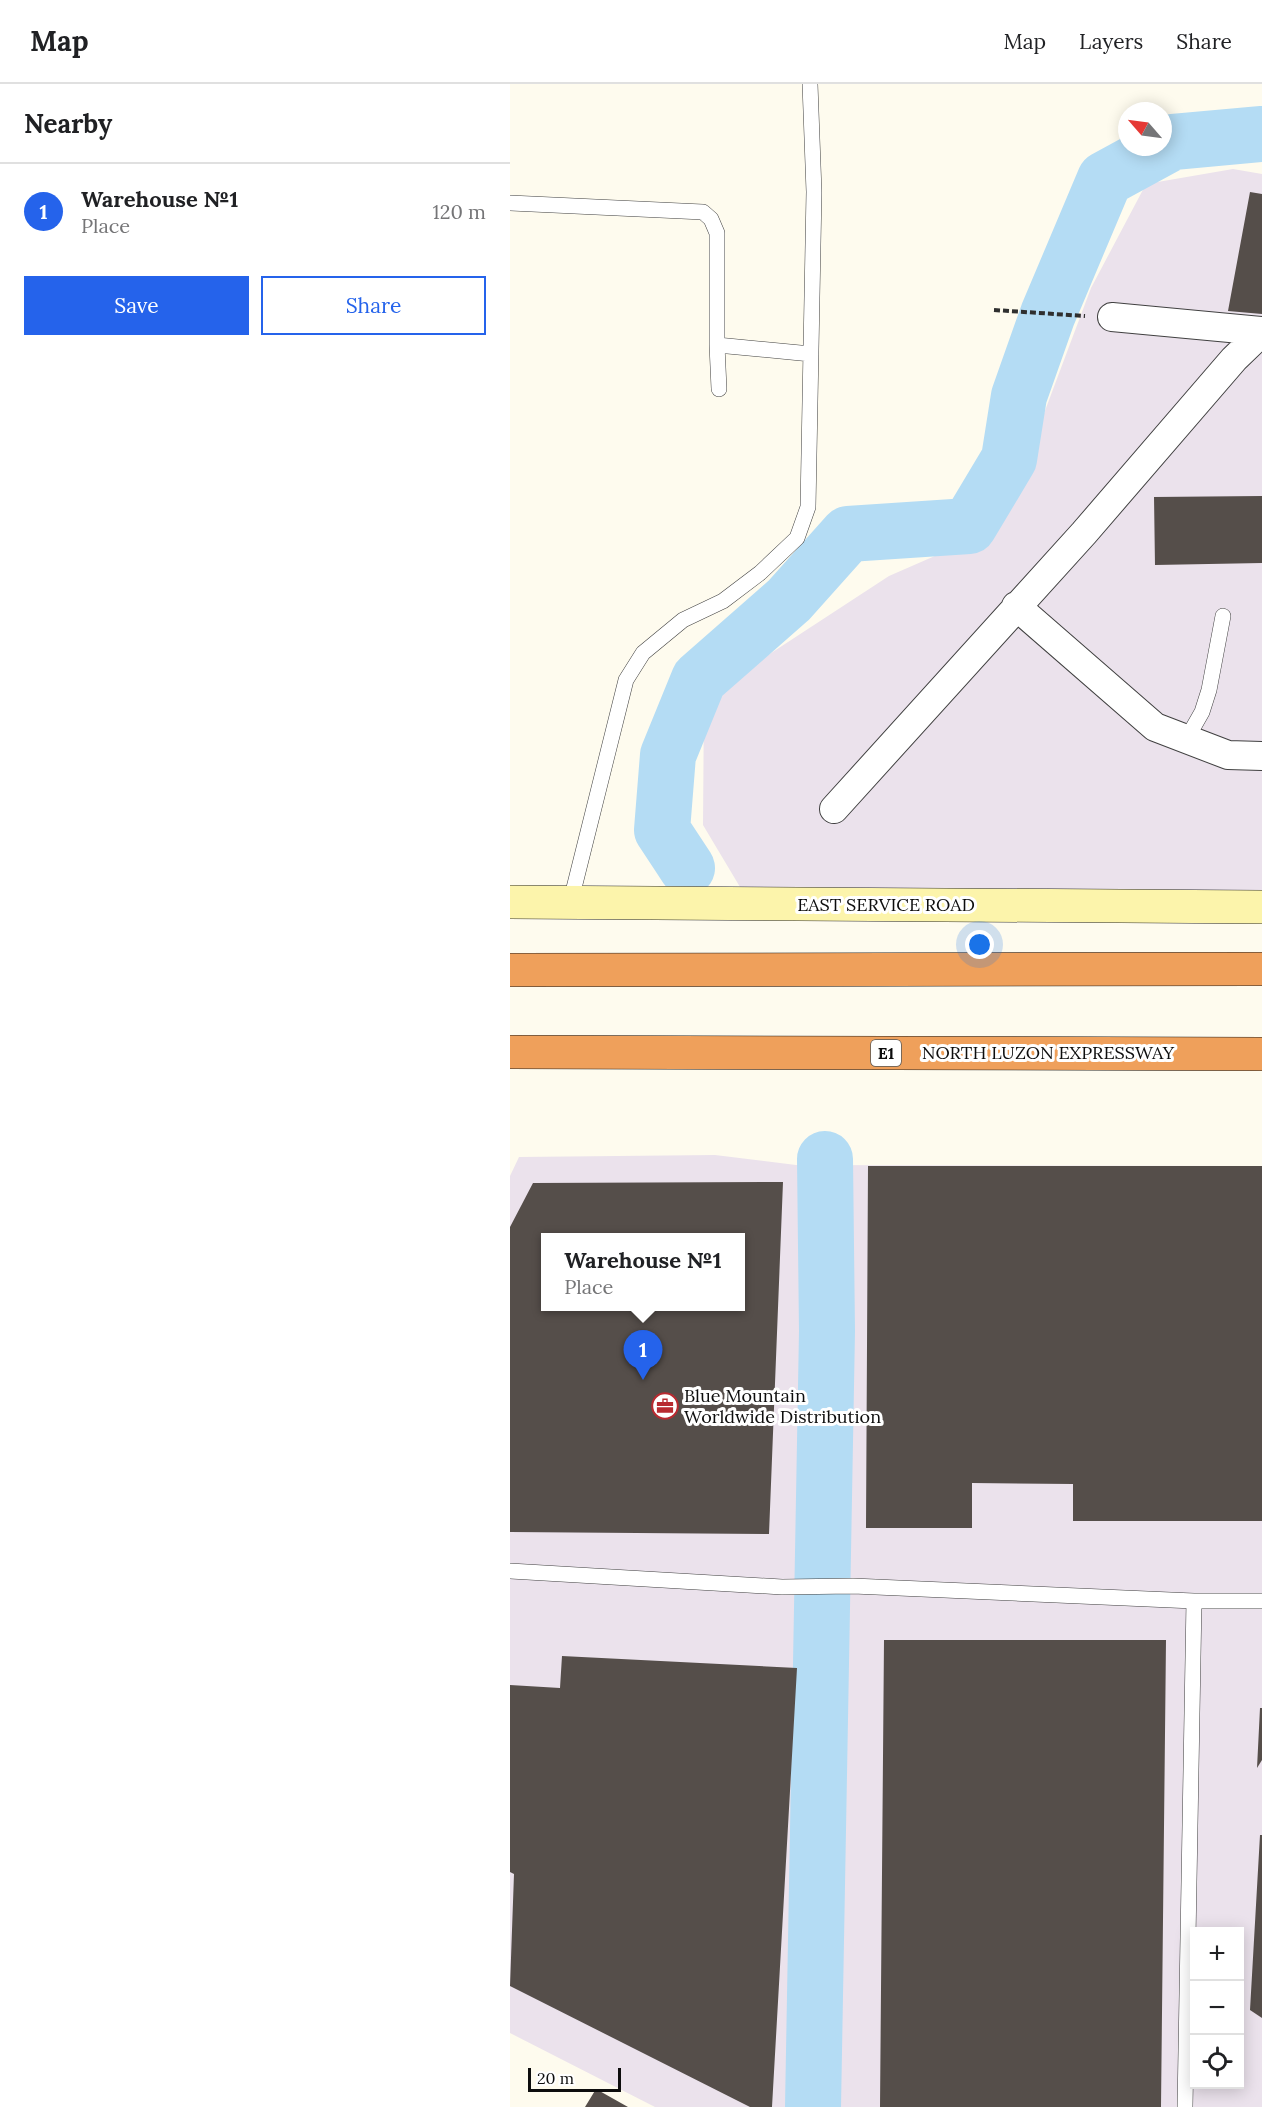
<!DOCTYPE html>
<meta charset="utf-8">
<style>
body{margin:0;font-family:Lora,serif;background:#f6f6f6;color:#202124}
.controls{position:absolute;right:18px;bottom:18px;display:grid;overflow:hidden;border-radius:0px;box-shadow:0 3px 15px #0003}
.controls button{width:54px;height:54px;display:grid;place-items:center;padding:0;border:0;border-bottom:2px solid #e0e0e0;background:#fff;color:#202124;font:30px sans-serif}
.compass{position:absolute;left:608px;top:18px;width:54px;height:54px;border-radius:50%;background:#fff;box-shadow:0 3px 15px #0003;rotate:298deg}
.scale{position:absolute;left:18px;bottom:15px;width:93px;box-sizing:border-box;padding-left:6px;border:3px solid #0d0d0d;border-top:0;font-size:16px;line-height:21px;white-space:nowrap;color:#0d0d0d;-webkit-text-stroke:4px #fff;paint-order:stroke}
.you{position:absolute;left:470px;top:861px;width:21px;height:21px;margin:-15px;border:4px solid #fff;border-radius:50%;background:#1a73e8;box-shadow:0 0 0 9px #1a73e833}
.badge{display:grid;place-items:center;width:39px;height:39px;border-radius:50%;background:#2563eb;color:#fff;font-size:20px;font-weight:700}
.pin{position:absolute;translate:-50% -50px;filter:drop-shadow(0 2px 3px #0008)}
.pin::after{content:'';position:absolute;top:32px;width:21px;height:18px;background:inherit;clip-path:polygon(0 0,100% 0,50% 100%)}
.popup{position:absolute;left:31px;top:1149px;width:204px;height:78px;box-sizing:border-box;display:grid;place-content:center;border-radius:0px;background:#fff;filter:drop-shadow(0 2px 4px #0005);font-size:20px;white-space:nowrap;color:#757577}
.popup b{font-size:22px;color:#202124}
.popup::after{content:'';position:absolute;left:50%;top:100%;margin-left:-12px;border:12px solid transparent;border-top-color:#fff}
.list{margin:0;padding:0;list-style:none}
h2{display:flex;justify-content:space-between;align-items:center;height:78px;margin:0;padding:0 24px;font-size:26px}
h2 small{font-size:20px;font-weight:400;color:#757577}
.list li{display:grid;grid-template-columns:39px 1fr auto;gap:18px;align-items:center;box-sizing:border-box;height:96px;padding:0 24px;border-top:2px solid #e0e0e0}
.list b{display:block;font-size:22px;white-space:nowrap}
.list p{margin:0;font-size:20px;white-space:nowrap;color:#757577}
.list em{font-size:20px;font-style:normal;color:#757577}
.actions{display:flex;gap:12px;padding:18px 24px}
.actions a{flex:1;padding:14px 0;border:2px solid #2563eb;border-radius:0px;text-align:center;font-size:21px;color:#2563eb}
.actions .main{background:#2563eb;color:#fff}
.icon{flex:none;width:33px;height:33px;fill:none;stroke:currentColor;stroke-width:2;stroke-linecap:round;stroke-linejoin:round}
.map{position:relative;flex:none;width:752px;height:2023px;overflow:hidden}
header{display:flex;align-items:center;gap:36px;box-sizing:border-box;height:84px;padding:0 30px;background:#fff;border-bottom:2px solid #e0e0e0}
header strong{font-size:28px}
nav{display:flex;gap:33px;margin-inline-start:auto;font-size:21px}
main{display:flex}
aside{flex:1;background:#fff}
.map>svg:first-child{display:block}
.industrial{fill:#ebe2ec;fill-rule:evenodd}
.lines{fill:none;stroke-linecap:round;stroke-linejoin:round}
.river{stroke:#b4dcf4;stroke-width:56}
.building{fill:#554e4a;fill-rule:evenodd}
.lane-casing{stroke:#404040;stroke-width:16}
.street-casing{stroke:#404040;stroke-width:30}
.secondary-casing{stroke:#2f2f2f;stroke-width:34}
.highway-casing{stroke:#1e1e1e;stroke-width:34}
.path{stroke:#2f2f2f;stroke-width:4;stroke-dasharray:6 3;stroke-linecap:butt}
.lane{stroke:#fff;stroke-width:15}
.street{stroke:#fff;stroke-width:28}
.secondary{stroke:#fcf4ab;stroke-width:33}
.highway{stroke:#efa05b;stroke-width:33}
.labels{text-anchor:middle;stroke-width:6;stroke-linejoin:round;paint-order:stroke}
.shield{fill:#fff;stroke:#565656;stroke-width:1.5}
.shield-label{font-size:16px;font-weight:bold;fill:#0d0d0d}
.street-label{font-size:18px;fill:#0d0d0d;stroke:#fff}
.poi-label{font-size:18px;fill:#0d0d0d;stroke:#fff;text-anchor:start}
</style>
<header>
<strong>Map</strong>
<nav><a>Map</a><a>Layers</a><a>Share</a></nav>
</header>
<main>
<aside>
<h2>Nearby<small></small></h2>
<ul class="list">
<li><span class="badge">1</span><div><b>Warehouse №1</b><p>Place</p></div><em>120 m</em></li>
</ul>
<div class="actions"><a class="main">Save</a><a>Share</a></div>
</aside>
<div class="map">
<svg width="752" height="2023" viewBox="0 0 752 2023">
<rect width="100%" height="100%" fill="#fefbee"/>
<path class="industrial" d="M 723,85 L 752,90 L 752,808 L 230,803 L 193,741 L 194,613 L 379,492 L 466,454 L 524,356 L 581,204 L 636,100 Z
M 205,1071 L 286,1081 L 752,1082 L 752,2023 L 145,2023 L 0,1949 L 0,1092 L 9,1073 ZM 36,1154 L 231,1154 L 231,1222 L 36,1222 ZM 684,1848 L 730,1848 L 730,2000 L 684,2000 Z"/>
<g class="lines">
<path class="river" d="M 177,784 L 152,746 L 158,671 L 189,595 L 279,516 L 338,450 L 459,442 L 499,375 L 509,312 L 538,230 L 595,95 L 663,58 L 752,50
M 303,2023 L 317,1247 L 315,1075"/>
</g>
<path class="building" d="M 740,108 L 752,110 L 752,230 L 718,227 Z
M 752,412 L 752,479 L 645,481 L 644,413 Z
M 358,1082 L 752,1082 L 752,1437 L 563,1437 L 563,1400 L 462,1399 L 462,1444 L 356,1444 Z
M 273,1098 L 259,1450 L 0,1448 L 0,1143 L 23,1099 ZM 36,1154 L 231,1154 L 231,1222 L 36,1222 Z
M 374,1556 L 656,1556 L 651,2023 L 370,2023 Z
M 52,1572 L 287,1584 L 262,2023 L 240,2023 L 0,1902 L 4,1790 L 0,1788 L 0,1601 L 50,1604 Z
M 750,1624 L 752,1624 L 752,1676 L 747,1684 Z
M 750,1751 L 752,1751 L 752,1934 L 740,1926 Z
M 86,2005 L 118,2023 L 75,2023 Z"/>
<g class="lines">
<g class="lane-casing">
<path id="lane" d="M 0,119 L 193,128 L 201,135 L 207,149 L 207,261
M 209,305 L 207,261 L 301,270
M 676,656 L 692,628 L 699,606 L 713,532
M 60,820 L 116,596 L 133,569 L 173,536 L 213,517 L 250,489 L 287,454 L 298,423 L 304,108 L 300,0
M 0,1487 L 272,1503 L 343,1502 L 684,1517 L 752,1517
M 675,2023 L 684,1517"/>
</g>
<g class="street-casing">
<path id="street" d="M 602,233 L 752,247
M 506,522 L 645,643 L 718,671 L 752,672
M 324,725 L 574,449 L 724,275 L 752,248"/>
</g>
<g class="secondary-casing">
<path id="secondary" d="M 0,818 L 752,823"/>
</g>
<g class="highway-casing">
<path id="highway" d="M 0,886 L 752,885
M 0,968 L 752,970"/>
</g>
<path class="path" d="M 484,226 L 575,232"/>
<use href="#lane" class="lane"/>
<use href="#street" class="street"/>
<use href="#secondary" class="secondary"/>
<use href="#highway" class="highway"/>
</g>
<defs>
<g id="office-ring" transform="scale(1.35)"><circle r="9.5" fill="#fff" stroke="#b82a30" stroke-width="1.5"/><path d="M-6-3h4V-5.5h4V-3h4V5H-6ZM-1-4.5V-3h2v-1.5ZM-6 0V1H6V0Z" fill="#b82a30"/></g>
</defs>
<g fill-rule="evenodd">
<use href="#office-ring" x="155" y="1322"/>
</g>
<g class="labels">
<rect class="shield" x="361" y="956" width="30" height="26" rx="4.5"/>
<g class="shield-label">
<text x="376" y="975">E1</text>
</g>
<g class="street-label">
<text x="376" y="827">EAST SERVICE ROAD</text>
<text x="538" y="975">NORTH LUZON EXPRESSWAY</text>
</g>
<g class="poi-label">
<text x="174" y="1318">Blue Mountain<tspan x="174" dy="21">Worldwide Distribution</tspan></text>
</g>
</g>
</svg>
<div class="controls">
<button>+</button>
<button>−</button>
<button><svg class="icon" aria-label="locate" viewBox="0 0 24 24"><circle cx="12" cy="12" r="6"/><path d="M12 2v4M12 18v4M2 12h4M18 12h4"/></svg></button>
</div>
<svg class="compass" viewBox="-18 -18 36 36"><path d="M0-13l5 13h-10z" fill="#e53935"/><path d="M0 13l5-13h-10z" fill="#757577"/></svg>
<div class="scale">20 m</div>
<div class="you"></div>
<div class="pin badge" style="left:133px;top:1296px">1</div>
<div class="popup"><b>Warehouse №1</b>Place</div>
</div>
</main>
